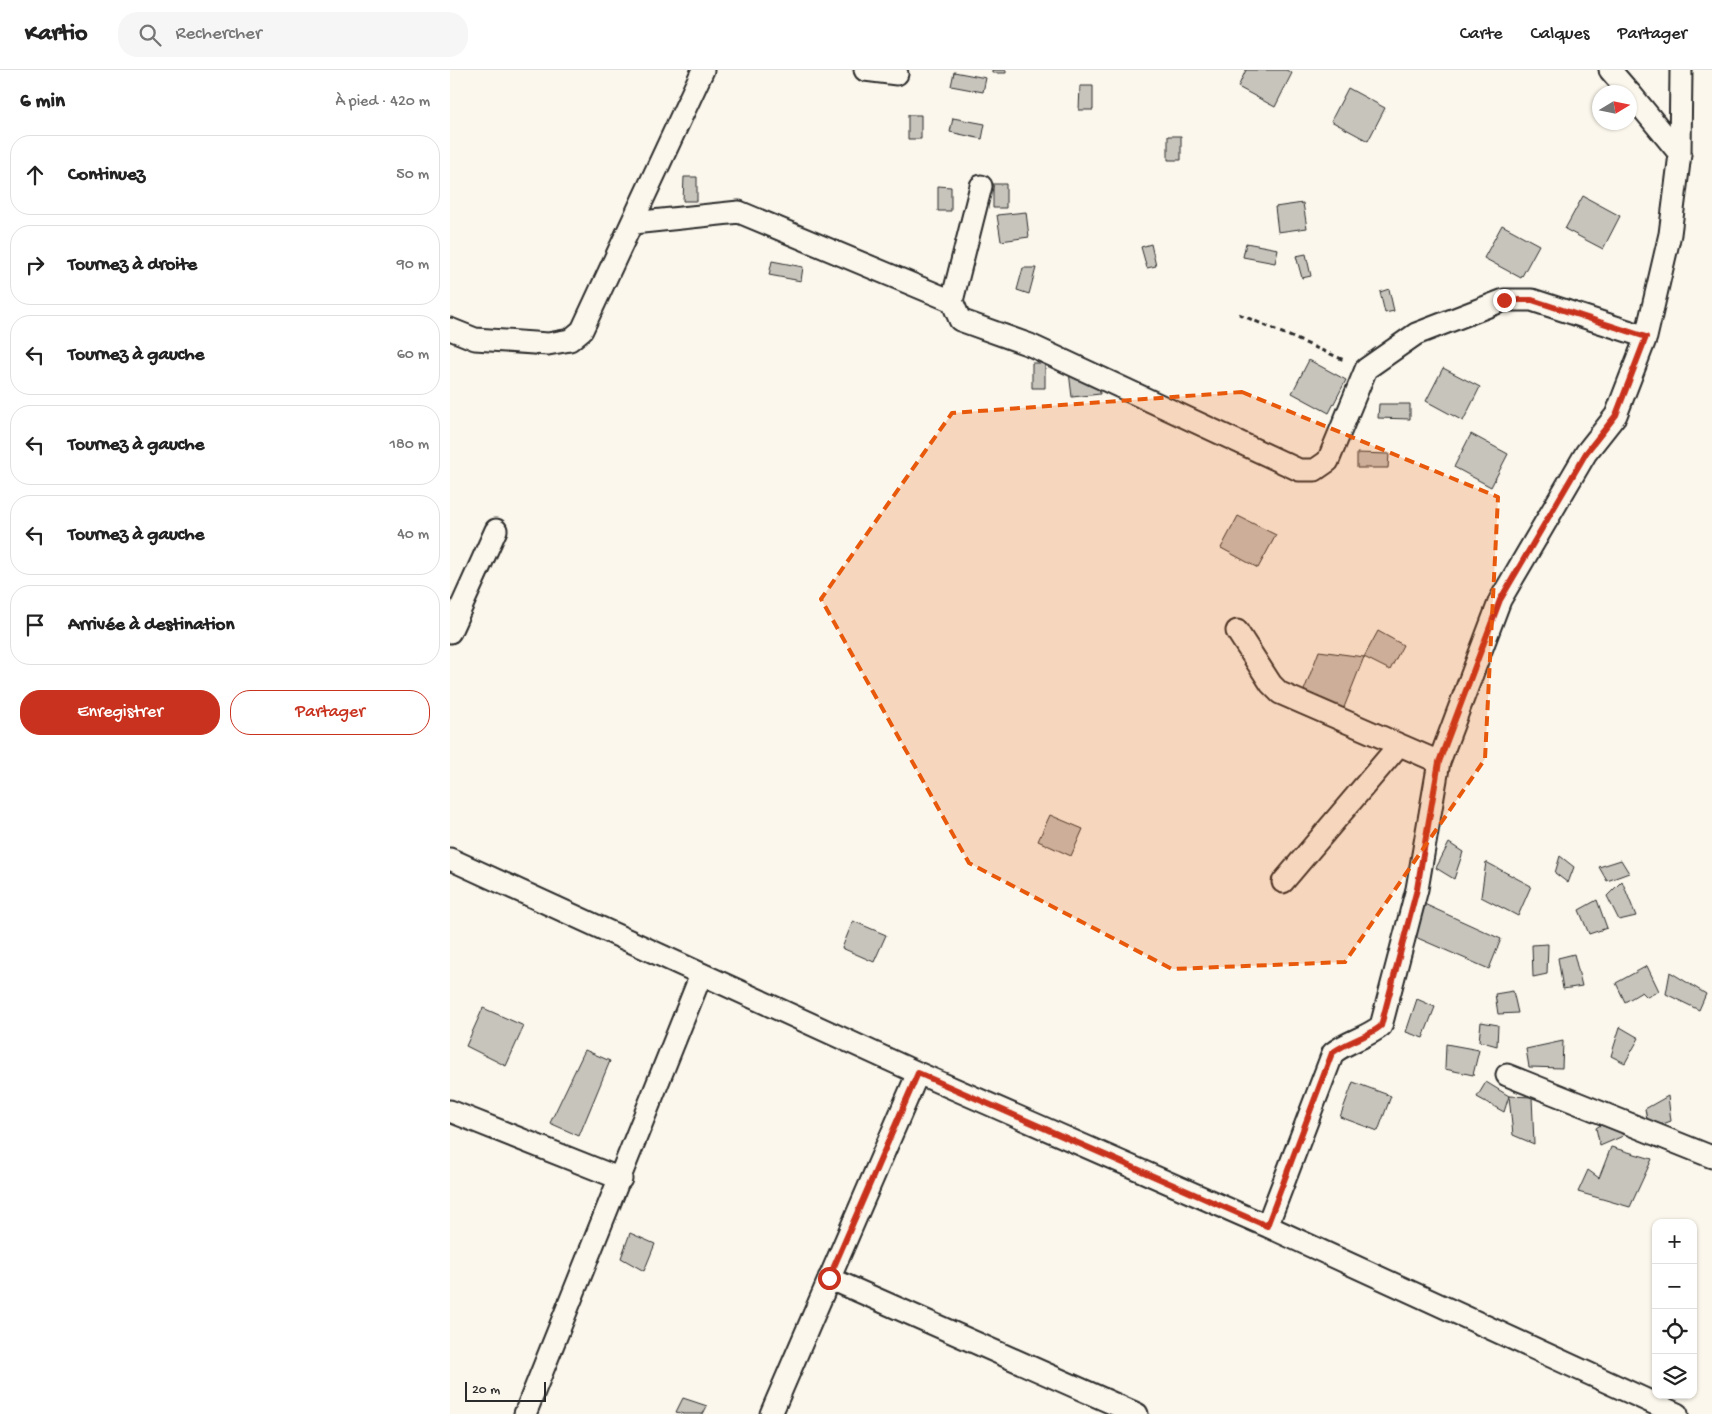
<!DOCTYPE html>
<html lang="fr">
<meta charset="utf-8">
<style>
body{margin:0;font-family:"Gochi Hand",sans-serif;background:#f6f6f6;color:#222}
.controls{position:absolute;right:15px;bottom:15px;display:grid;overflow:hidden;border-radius:10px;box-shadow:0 1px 4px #0004}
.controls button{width:45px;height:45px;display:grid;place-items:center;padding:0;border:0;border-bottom:1px solid #e0e0e0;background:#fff;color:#222;font:25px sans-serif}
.compass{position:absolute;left:1142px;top:15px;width:45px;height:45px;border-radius:50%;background:#fff;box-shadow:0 1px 4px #0004;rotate:80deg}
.scale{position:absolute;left:15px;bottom:12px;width:81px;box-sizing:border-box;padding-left:5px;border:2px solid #2b2b2b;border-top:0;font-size:14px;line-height:18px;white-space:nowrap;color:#2b2b2b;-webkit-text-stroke:4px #fbf7ec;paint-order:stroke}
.stop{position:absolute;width:15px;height:15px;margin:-11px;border:4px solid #c8321e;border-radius:50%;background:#fff}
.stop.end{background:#c8321e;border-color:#fff;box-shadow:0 1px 5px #0008}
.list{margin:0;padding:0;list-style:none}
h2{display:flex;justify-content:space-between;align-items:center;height:65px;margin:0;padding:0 20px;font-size:21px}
h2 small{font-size:16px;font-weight:400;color:#767676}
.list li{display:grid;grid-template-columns:32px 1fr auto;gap:15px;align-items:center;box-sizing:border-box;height:80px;margin:0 10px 10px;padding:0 10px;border:1px solid #e0e0e0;border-radius:20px}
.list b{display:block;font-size:19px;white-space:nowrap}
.list em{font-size:16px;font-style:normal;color:#767676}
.actions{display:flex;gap:10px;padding:15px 20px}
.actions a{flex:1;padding:11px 0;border:1px solid #c8321e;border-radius:20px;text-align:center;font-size:18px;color:#c8321e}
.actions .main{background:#c8321e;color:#fff}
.icon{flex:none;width:28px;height:28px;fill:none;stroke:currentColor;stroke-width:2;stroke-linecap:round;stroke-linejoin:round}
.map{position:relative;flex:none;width:1262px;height:1344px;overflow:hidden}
header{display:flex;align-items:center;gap:30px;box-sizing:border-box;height:70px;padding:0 25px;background:#fff;border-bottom:1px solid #e0e0e0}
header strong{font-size:24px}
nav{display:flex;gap:28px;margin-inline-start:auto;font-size:18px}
.search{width:350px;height:45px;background:#f6f6f6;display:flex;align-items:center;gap:12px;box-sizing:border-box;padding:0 18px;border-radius:20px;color:#767676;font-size:19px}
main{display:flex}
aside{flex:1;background:#fff}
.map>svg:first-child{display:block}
.building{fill:#c7c4bc;stroke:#2b2b2b}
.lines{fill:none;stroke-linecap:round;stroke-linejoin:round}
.minor-casing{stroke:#2b2b2b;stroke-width:25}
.path{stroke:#2b2b2b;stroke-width:3;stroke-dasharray:5 4;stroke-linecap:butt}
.minor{stroke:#fbf7ec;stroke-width:21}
.route{stroke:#c8321e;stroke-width:6}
.marked{fill:#e8590c;fill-opacity:0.2;stroke:#e8590c;stroke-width:4;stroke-dasharray:10 6;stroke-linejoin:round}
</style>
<header>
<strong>Kartio</strong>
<div class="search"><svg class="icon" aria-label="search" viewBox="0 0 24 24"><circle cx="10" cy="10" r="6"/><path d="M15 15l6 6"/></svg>Rechercher</div>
<nav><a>Carte</a><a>Calques</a><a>Partager</a></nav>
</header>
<main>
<aside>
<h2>6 min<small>À pied · 420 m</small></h2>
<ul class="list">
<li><svg class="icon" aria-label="ahead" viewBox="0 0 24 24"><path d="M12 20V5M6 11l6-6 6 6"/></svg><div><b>Continuez</b></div><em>50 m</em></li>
<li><svg class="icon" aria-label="right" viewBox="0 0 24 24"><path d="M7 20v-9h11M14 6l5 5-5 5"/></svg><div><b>Tournez à droite</b></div><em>90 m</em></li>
<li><svg class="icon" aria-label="left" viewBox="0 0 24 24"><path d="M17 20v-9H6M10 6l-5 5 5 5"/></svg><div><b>Tournez à gauche</b></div><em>60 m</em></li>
<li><svg class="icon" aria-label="left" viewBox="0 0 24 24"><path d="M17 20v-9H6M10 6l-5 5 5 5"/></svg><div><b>Tournez à gauche</b></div><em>180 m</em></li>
<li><svg class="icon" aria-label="left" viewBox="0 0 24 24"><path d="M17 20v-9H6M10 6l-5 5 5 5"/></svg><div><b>Tournez à gauche</b></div><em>40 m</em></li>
<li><svg class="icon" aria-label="arrive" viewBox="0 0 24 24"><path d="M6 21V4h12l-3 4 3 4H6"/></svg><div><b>Arrivée à destination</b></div></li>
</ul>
<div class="actions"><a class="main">Enregistrer</a><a>Partager</a></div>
</aside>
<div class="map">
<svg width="1262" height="1344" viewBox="0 0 1262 1344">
<rect width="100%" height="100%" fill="#fbf7ec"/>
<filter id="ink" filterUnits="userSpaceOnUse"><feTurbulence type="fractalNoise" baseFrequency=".02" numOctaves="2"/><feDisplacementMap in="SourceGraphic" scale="10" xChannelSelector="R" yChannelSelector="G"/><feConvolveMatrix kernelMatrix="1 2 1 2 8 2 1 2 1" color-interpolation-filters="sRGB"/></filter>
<g filter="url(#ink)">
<path class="building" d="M 542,0 L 556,0 L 556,3 L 542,3 Z
M 796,0 L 836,0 L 842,3 L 825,37 L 788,17 Z
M 504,2 L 536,8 L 533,22 L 501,16 Z
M 630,16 L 643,16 L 643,40 L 629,40 Z
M 898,18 L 935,38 L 918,71 L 881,51 Z
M 458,45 L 471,45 L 471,69 L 458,69 Z
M 503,48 L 535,54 L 532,69 L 500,62 Z
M 718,66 L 731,66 L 731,90 L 718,90 Z
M 234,107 L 247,107 L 247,131 L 233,131 Z
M 543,114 L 556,114 L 556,138 L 543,138 Z
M 488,116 L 501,117 L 501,141 L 488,141 Z
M 1133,126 L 1170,146 L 1153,179 L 1115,159 Z
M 853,133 L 857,158 L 828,162 L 825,137 Z
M 576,142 L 579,167 L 551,171 L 547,145 Z
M 1052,155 L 1089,175 L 1071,208 L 1034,188 Z
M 796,173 L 828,179 L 825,193 L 793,187 Z
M 701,174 L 706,196 L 697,198 L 691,177 Z
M 856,184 L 861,206 L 852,208 L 846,186 Z
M 322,191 L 353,197 L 351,211 L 319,205 Z
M 573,198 L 586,198 L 579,224 L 567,220 Z
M 939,219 L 944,241 L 935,243 L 930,222 Z
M 859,290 L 896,310 L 879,343 L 842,323 Z
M 582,293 L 595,293 L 595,318 L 582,318 Z
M 647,298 L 650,324 L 622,327 L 619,302 Z
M 993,298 L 1030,317 L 1013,351 L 976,331 Z
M 929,334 L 960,334 L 960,349 L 928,348 Z
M 1021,364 L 1058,384 L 1041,417 L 1004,397 Z
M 907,383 L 939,384 L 938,398 L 907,398 Z
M 788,446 L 826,465 L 808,498 L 771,478 Z
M 928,561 L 953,575 L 940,600 L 914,587 Z
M 869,581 L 914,587 L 893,640 L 853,623 Z
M 600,745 L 633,759 L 621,786 L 588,771 Z
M 999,773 L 1013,782 L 1004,809 L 986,798 Z
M 1110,786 L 1124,797 L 1118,813 L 1105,803 Z
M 1171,790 L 1179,803 L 1157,811 L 1149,797 Z
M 1036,792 L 1081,816 L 1068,846 L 1031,827 Z
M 1172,811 L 1186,846 L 1169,850 L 1157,826 Z
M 1147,830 L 1157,858 L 1139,864 L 1129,840 Z
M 972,833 L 1051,869 L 1039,899 L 963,866 Z
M 403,851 L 436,865 L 424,892 L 392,878 Z
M 1098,874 L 1097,904 L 1083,907 L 1082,875 Z
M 1124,884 L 1132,916 L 1113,919 L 1108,888 Z
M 1197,896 L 1209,921 L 1197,927 L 1192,922 L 1175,932 L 1166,913 Z
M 1220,902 L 1256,924 L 1249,940 L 1216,924 Z
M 1063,921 L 1068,943 L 1048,944 L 1045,924 Z
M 967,929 L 985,937 L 973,968 L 956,962 Z
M 33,938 L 74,956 L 56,996 L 16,976 Z
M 1031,952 L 1048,955 L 1047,976 L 1029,971 Z
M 1170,957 L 1189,968 L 1175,993 L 1161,986 Z
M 1113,971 L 1112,998 L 1079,997 L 1076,979 Z
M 996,974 L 1029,980 L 1023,1005 L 995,999 Z
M 135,980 L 160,991 L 129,1066 L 100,1053 Z
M 903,1012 L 941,1026 L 928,1061 L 890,1047 Z
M 1036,1012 L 1059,1026 L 1054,1042 L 1027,1027 Z
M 1059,1026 L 1082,1027 L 1084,1074 L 1063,1065 Z
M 1218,1026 L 1221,1051 L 1199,1059 L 1195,1039 Z
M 1163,1047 L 1173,1066 L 1150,1076 L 1146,1058 Z
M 1161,1077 L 1202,1089 L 1180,1137 L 1128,1122 L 1138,1100 L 1149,1108 Z
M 180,1163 L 205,1174 L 194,1201 L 171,1188 Z
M 233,1328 L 257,1336 L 253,1344 L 234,1344 L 226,1342 Z"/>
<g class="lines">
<g class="minor-casing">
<path id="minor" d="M 415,0 L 447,4
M 1160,0 L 1179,22
M 1180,23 L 1230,84
M 531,116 L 502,231 L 510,250 L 580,275 L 849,400 L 865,400 L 878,391 L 916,299 L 966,264 L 1054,230 L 1082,230 L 1196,267
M 183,153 L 289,142 L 502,231
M 0,259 L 25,269 L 98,274 L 120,270 L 132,260 L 253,0
M 787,561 L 821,614 L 830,623 L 989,692
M 0,562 L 46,460
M 0,789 L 468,1003 L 817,1156 L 1227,1344
M 833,812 L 949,675
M 1057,1005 L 1262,1087
M 0,1041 L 171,1109
M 817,1156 L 883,983 C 898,971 916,968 931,956 L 967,819 L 989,692 L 1050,530 L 1136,383 L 1166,345 L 1196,267 L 1220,164 L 1230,84 L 1231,0
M 379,1208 L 687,1344
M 75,1344 L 251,905
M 321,1344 L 468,1003"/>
</g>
<path class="path" d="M 789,244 L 894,290"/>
<use href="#minor" class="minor"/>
</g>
</g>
<g class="lines" filter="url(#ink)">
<path class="route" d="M 379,1208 L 468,1003 L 817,1156 L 882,983 C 898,971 916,968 931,956 L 967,819 L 989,692 L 1050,530 L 1136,383 L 1166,345 L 1196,267 L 1082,230 L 1054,230"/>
</g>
<path class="marked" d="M 792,322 L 1048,427 L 1035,689 L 895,892 L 722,899 L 519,793 L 371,529 L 502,343 Z"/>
</svg>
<div class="controls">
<button>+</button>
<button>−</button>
<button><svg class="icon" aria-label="locate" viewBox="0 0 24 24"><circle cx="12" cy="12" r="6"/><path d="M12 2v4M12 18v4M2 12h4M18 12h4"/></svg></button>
<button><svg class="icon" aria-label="layers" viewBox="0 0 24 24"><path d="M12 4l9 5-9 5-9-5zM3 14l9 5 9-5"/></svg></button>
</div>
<svg class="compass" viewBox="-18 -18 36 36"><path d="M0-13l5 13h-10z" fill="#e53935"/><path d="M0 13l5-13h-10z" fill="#767676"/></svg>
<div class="scale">20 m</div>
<div class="stop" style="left:379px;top:1208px"></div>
<div class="stop end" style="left:1054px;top:230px"></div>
</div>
</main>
